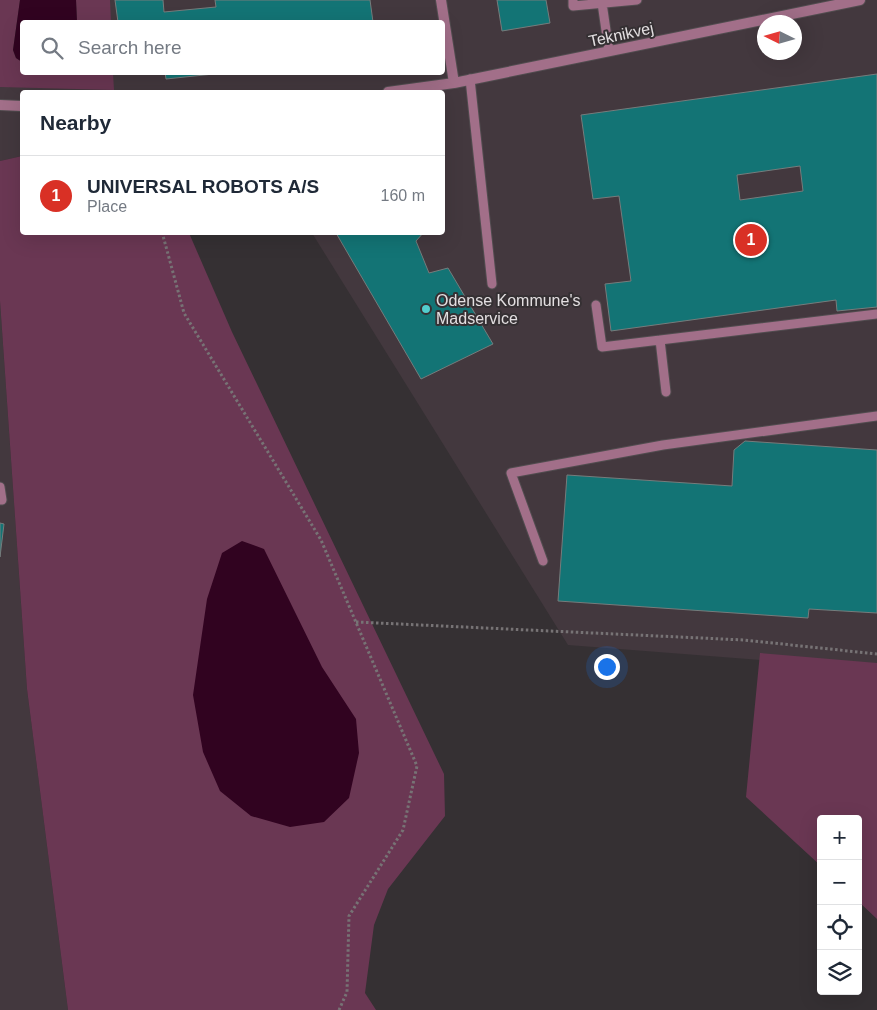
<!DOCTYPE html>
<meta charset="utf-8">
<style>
body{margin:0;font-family:Helvetica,sans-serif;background:#f6f6f7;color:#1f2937}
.controls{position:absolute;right:15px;bottom:15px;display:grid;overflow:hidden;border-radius:5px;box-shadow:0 5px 20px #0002}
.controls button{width:45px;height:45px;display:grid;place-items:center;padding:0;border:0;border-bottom:1px solid #e0e1e3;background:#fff;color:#1f2937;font:25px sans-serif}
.compass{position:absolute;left:757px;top:15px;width:45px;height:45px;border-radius:50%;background:#fff;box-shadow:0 5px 20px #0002;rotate:275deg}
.you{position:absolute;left:606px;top:666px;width:18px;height:18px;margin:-12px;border:4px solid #fff;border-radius:50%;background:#1a73e8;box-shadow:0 0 0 8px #1a73e833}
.badge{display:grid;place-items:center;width:32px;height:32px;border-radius:50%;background:#d93025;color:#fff;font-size:16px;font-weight:700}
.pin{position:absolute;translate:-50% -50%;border:2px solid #fff;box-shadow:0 1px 5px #0006}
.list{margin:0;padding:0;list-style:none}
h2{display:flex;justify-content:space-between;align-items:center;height:65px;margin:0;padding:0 20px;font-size:21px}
h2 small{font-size:16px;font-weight:400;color:#747a83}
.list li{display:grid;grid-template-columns:32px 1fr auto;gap:15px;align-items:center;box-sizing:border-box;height:80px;padding:0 20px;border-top:1px solid #e0e1e3}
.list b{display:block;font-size:19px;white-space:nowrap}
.list p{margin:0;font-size:16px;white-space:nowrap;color:#747a83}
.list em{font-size:16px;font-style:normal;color:#747a83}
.icon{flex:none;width:28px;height:28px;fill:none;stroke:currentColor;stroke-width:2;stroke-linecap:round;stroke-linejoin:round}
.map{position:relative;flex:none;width:877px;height:1010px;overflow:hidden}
.search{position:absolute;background:#fff;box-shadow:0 5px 20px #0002;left:20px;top:20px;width:425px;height:55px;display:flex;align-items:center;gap:12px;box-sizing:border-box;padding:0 18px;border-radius:5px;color:#747a83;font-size:19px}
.panel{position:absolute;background:#fff;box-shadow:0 5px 20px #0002;left:20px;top:90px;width:425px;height:145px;border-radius:5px}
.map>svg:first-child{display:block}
.built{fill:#43383e;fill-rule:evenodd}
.green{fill:#6a3753}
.water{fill:#310320}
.building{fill:#137475;stroke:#767c7c;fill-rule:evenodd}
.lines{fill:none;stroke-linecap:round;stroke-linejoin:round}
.lane-casing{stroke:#514c4f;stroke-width:11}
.street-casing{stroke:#514c4f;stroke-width:12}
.path{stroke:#777375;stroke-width:3;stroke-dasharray:2.5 2.5;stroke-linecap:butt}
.lane{stroke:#a26f89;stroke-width:9}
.street{stroke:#a26f89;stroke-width:10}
.poi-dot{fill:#52cdce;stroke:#353033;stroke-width:2}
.labels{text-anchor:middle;stroke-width:4;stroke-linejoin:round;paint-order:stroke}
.street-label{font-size:16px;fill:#e3dfe1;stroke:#353033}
.poi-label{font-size:16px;fill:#e3dfe1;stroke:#353033;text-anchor:start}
</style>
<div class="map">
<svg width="877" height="1010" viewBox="0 0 877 1010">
<rect width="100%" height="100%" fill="#353033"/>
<path class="built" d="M 0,0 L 877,0 L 877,669 L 568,645 L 312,233 L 442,232 L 442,92 L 22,92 L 22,156 L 0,161 ZM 22,22 L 442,22 L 442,72 L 22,72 ZM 764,22 L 794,22 L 794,52 L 764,52 Z
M 0,301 L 27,689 L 68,1010 L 0,1010 Z"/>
<path class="green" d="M 0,0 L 20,0 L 13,50 L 16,58 L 22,62 L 22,72 L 113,73 L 114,90 L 0,87 Z
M 76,0 L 110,0 L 111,22 L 77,22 Z
M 22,156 L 22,232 L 189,233 L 232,332 L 444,774 L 445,816 L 388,889 L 374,925 L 365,993 L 376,1010 L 68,1010 L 27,689 L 0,301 L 0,161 Z
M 760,653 L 877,663 L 877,919 L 858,901 L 858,819 L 821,819 L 821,866 L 746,797 Z"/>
<path class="water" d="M 20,0 L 76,0 L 77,22 L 22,22 L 22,62 L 16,58 L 13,50 Z
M 242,541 L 264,549 L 322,667 L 356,719 L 359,753 L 349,798 L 324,822 L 290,827 L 251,816 L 220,791 L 203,752 L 193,695 L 207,599 L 222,553 Z"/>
<path class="building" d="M 115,0 L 163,0 L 164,12 L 216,7 L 215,0 L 370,0 L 373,22 L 118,22 Z
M 497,0 L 546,0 L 550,23 L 502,31 Z
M 165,72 L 233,72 L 166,79 Z
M 877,74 L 877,307 L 837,311 L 836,300 L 611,331 L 605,284 L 631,281 L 619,196 L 593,199 L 581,115 ZM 800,166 L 803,191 L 740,200 L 737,175 Z
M 424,232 L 416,241 L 429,273 L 448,268 L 493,344 L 421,379 L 336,233 Z
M 745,441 L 877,450 L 877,613 L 809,609 L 808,618 L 558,601 L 567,475 L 732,486 L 734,450 Z
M 0,523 L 4,524 L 0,557 Z"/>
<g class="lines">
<g class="lane-casing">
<path id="lane" d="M 573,0 L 573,6 L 637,0
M 602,3 L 609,51
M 470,79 L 492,284
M 596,305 L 602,347 L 877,314
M 660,340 L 666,392
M 0,487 L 2,500 L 0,500
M 543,561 L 511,473 L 663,445 L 877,416"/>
</g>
<g class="street-casing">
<path id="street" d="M 441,0 L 454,83
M 388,92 L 454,83 L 860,0
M 0,105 L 22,106"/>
</g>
<path class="path" d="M 162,232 L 184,313 L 321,540 L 417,766 L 403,830 L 349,916 L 347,992 L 339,1010
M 356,622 L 744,640 L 877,654"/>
<use href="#lane" class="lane"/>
<use href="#street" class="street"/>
</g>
<circle class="poi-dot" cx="426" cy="309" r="5"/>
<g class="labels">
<g class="street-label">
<text transform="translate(621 34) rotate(-12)" y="6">Teknikvej</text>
</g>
<g class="poi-label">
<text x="436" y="306">Odense Kommune's<tspan x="436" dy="18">Madservice</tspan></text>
</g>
</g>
</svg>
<div class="controls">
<button>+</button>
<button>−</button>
<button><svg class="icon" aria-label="locate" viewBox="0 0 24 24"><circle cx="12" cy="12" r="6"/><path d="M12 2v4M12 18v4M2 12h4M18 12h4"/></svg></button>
<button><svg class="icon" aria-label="layers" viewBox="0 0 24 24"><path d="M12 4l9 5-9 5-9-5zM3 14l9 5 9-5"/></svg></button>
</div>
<svg class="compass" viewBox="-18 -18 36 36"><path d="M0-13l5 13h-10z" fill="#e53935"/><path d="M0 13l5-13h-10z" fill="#747a83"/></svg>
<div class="you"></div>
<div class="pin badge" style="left:751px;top:240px">1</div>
<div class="search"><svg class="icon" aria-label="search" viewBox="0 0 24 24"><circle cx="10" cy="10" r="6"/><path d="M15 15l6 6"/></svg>Search here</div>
<section class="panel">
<h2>Nearby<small></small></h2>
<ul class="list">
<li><span class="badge">1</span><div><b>UNIVERSAL ROBOTS A/S</b><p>Place</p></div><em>160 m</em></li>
</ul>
</section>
</div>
